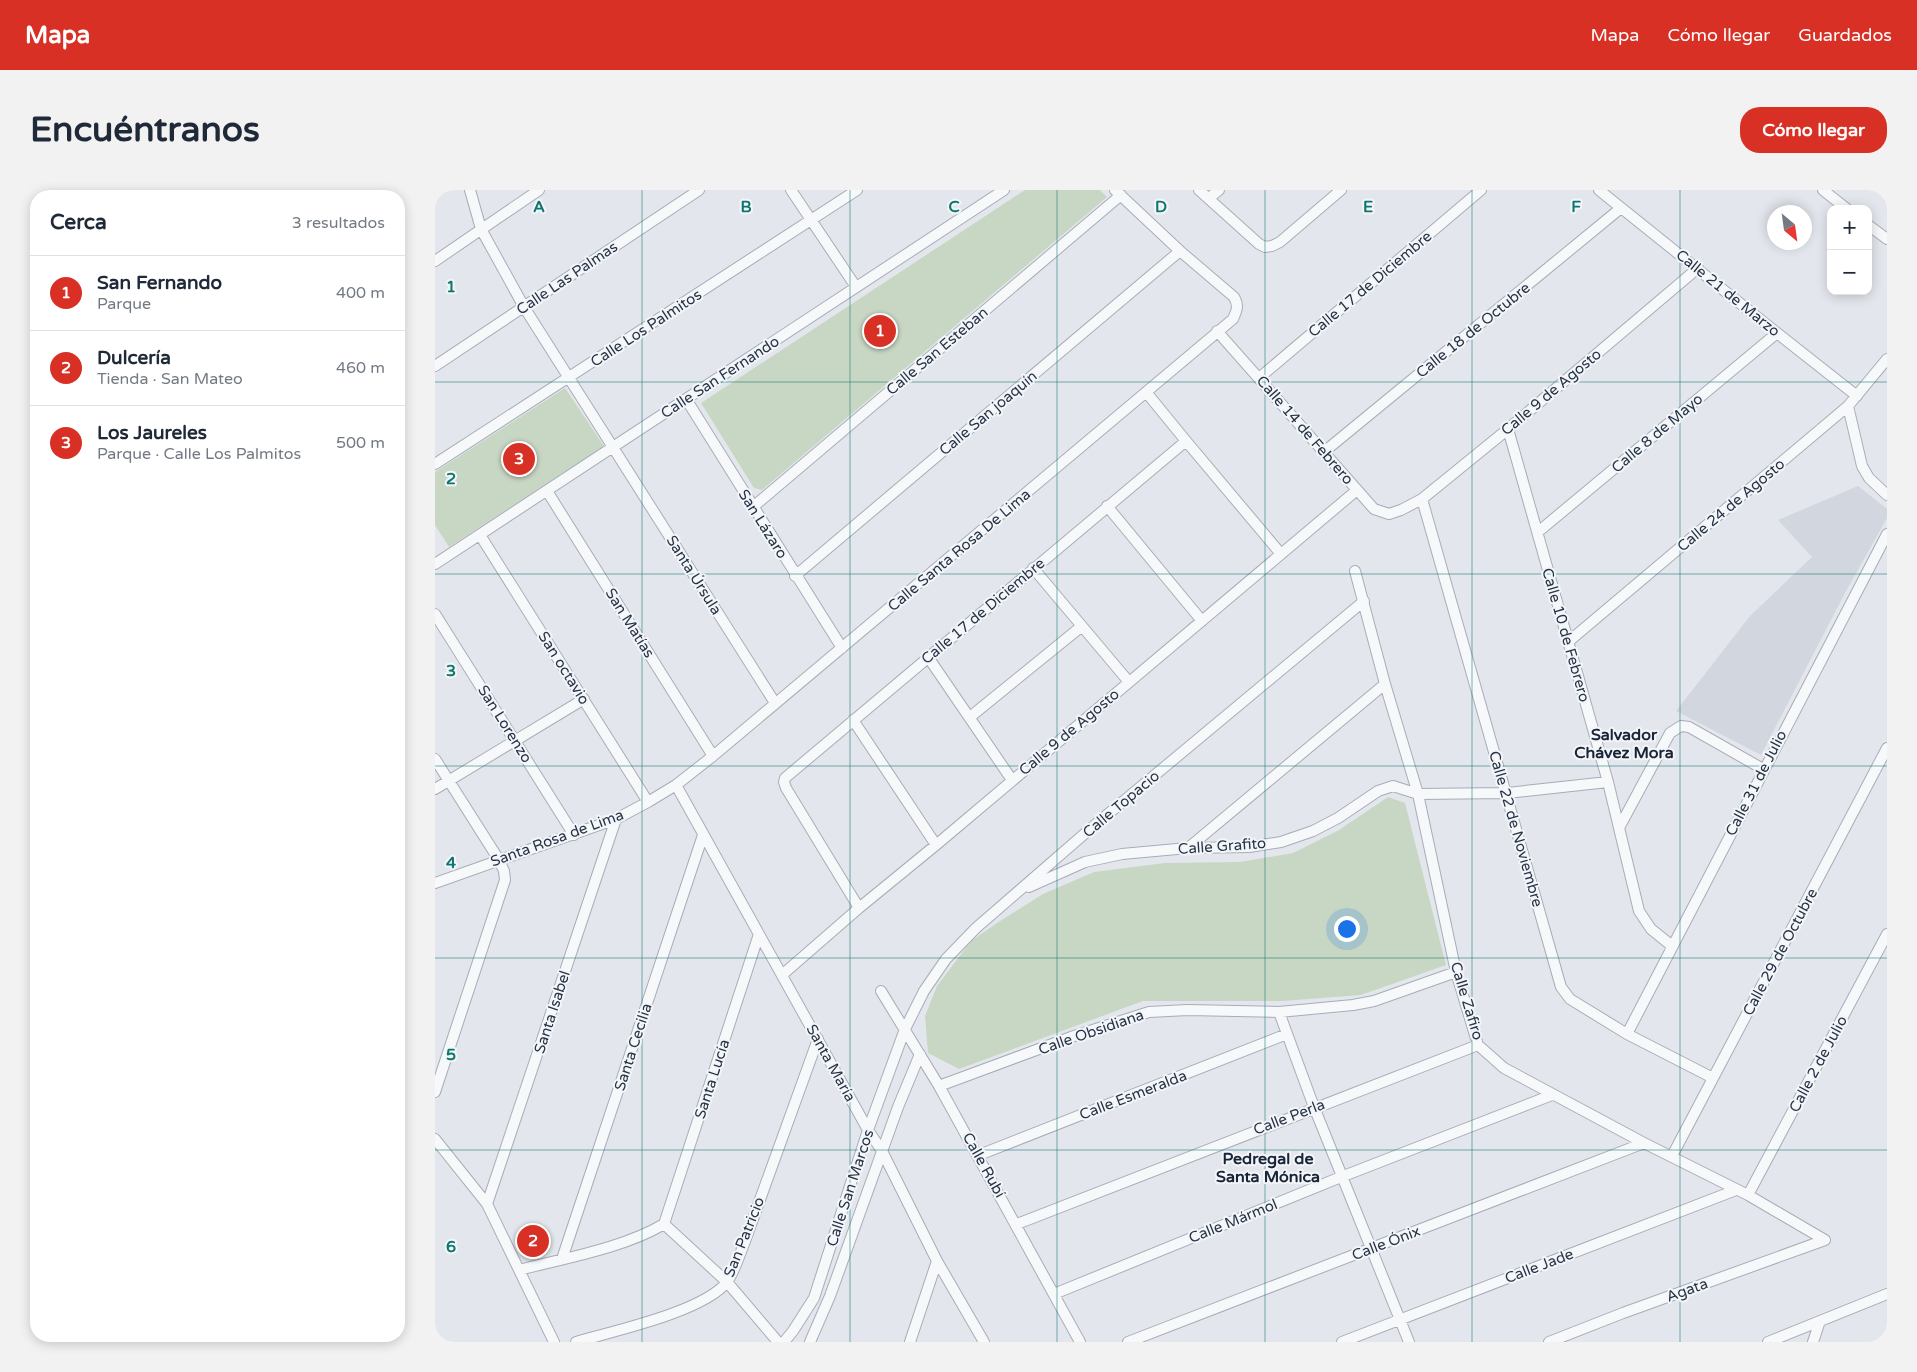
<!DOCTYPE html>
<html lang="es">
<meta charset="utf-8">
<style>
body{margin:0;font-family:"Varela Round",sans-serif;background:#f2f2f3;color:#1f2937}
.controls{position:absolute;right:15px;top:15px;display:grid;overflow:hidden;border-radius:10px;box-shadow:0 2px 12px #0003}
.controls button{width:45px;height:45px;display:grid;place-items:center;padding:0;border:0;border-bottom:1px solid #e0e1e3;background:#fff;color:#1f2937;font:25px sans-serif}
.compass{position:absolute;left:1332px;top:15px;width:45px;height:45px;border-radius:50%;background:#fff;box-shadow:0 2px 12px #0003;rotate:151deg}
.you{position:absolute;left:911px;top:738px;width:18px;height:18px;margin:-12px;border:4px solid #fff;border-radius:50%;background:#1a73e8;box-shadow:0 0 0 8px #1a73e833}
.badge{display:grid;place-items:center;width:32px;height:32px;border-radius:50%;background:#d93025;color:#fff;font-size:16px;font-weight:700}
.pin{position:absolute;translate:-50% -50%;border:2px solid #fff;box-shadow:0 1px 5px #0006}
.list{margin:0;padding:0;list-style:none}
h2{display:flex;justify-content:space-between;align-items:center;height:65px;margin:0;padding:0 20px;font-size:21px}
h2 small{font-size:16px;font-weight:400;color:#747a83}
.list li{display:grid;grid-template-columns:32px 1fr auto;gap:15px;align-items:center;box-sizing:border-box;height:75px;padding:0 20px;border-top:1px solid #e0e1e3}
.list b{display:block;font-size:19px;white-space:nowrap}
.list p{margin:0;font-size:16px;white-space:nowrap;color:#747a83}
.list em{font-size:16px;font-style:normal;color:#747a83}
.map{position:relative;flex:none;width:1452px;height:1152px;overflow:hidden;border-radius:20px}
header{display:flex;align-items:center;gap:30px;box-sizing:border-box;height:70px;padding:0 25px;background:#d93025;color:#fff}
header strong{font-size:24px}
nav{display:flex;gap:28px;margin-inline-start:auto;font-size:18px}
.intro{display:flex;align-items:center;justify-content:space-between;box-sizing:border-box;height:120px;padding:0 30px}
h1{margin:0;font-size:35px}
.button{padding:12px 22px;border-radius:20px;background:#d93025;color:#fff;font-size:18px;font-weight:700}
main{display:flex;gap:30px;padding:0 30px}
aside{flex:1;background:#fff;border-radius:20px;box-shadow:0 2px 12px #0003}
.map>svg:first-child{display:block}
.built{fill:#d1d6df}
.green{fill:#c8d7c3}
.lines{fill:none;stroke-linecap:round;stroke-linejoin:round}
.street-casing{stroke:#a7adb8;stroke-width:12}
.street{stroke:#f6f8fa;stroke-width:10}
.grid{fill:none;stroke:#0f766e;stroke-width:1;stroke-opacity:0.55}
.labels{text-anchor:middle;stroke-width:4;stroke-linejoin:round;paint-order:stroke}
.street-label{font-size:15px;fill:#283347;stroke:#f3f6f9}
.neighbourhood-label{font-size:16px;font-weight:bold;fill:#1a2438;stroke:#f3f6f9}
.grid-label{font-size:16px;text-anchor:middle;font-weight:bold;fill:#0f766e;stroke:#f3f6f9;stroke-width:4;stroke-linejoin:round;paint-order:stroke}
</style>
<header>
<strong>Mapa</strong>
<nav><a>Mapa</a><a>Cómo llegar</a><a>Guardados</a></nav>
</header>
<div class="intro"><h1>Encuéntranos</h1><a class="button">Cómo llegar</a></div>
<main>
<aside>
<h2>Cerca<small>3 resultados</small></h2>
<ul class="list">
<li><span class="badge">1</span><div><b>San Fernando</b><p>Parque</p></div><em>400 m</em></li>
<li><span class="badge">2</span><div><b>Dulcería</b><p>Tienda · San Mateo</p></div><em>460 m</em></li>
<li><span class="badge">3</span><div><b>Los Jaureles</b><p>Parque · Calle Los Palmitos</p></div><em>500 m</em></li>
</ul>
</aside>
<div class="map">
<svg width="1452" height="1152" viewBox="0 0 1452 1152">
<rect width="100%" height="100%" fill="#e3e7ed"/>
<path class="built" d="M 1423,296 L 1452,319 L 1452,328 L 1410,403 L 1326,565 L 1241,521 L 1315,426 L 1377,367 L 1343,330 Z"/>
<path class="green" d="M 590,0 L 665,0 L 672,7 L 327,300 L 319,298 L 266,213 Z
M 130,198 L 169,256 L 14,357 L 0,335 L 0,282 Z
M 953,607 L 970,613 L 1011,775 L 926,805 L 848,811 L 708,811 L 524,879 L 493,863 L 490,826 L 502,796 L 536,751 L 565,731 L 608,704 L 659,682 L 730,673 L 805,672 L 858,663 L 904,640 Z"/>
<g class="lines">
<g class="street-casing">
<path id="street" d="M 35,0 L 46,39 L 89,117 L 340,513
M 356,0 L 421,97
M 764,0 L 824,54 L 830,57 L 837,56 L 845,52 L 906,0
M 1164,0 L 1342,143 L 1422,206
M 1388,0 L 1412,19
M 774,8 L 784,0
M 1433,35 L 1452,49
M 0,71 L 104,0
M 782,141 L 939,319 L 954,324 L 966,320 L 987,309 L 1073,239 L 1263,78
M 0,176 L 264,0
M 824,188 L 1046,0
M 711,202 L 751,251 L 846,364
M 251,209 L 407,458
M 1413,216 L 1427,276 L 1434,288 L 1452,305
M 1073,239 L 1173,592 L 1204,721 L 1216,739 L 1237,756
M 890,261 L 1186,18
M 0,274 L 422,0
M 112,301 L 278,566
M 987,309 L 1126,797 L 1135,809 L 1192,844 L 1278,888
M 672,316 L 767,431
M 318,317 L 686,5
M 1103,342 L 1342,143
M 45,345 L 213,612
M 0,374 L 569,0
M 598,378 L 694,492
M 920,381 L 950,494 L 983,604 L 1021,782 L 1043,855 L 1069,878 L 1209,953 L 1313,1005 L 1390,1050
M 360,386 L 745,61
M 0,424 L 139,645
M 1133,452 L 1413,216 L 1452,169
M 493,467 L 577,590
M 535,527 L 647,436
M 418,530 L 501,655
M 0,569 L 64,670 L 69,681 L 70,690 L 0,902
M 241,595 L 433,940 L 447,961 L 502,1071 L 549,1152
M 0,599 L 149,509
M 1184,638 L 1235,543 L 1246,536 L 1254,537 L 1328,579
M 753,658 L 950,494
M 0,693 L 181,629 L 213,612 L 241,595 L 278,566 L 798,129 C 802,120 804,116 799,107 L 745,61 L 680,0
M 594,697 L 650,672 L 687,664 L 753,658 L 814,657 L 846,652 L 878,641 L 903,628 L 943,601 L 958,596 L 983,604 L 1072,603 L 1173,592
M 424,718 L 351,598 L 349,592 L 350,588 L 751,251
M 347,785 L 424,718 L 501,655 L 922,300
M 446,801 L 504,896 L 645,1152
M 844,822 L 879,917 L 974,1152
M 1192,844 L 1452,344
M 504,896 L 639,846 L 714,822 L 753,820 L 844,822 L 918,815 L 939,811 L 1021,782
M 0,949 L 52,1014 L 119,1152
M 544,965 L 852,844
M 1237,966 L 1452,558
M 1313,1005 L 1452,744
M 52,1014 L 181,629
M 229,1034 L 324,744
M 229,1034 L 292,1092 L 343,1152
M 582,1034 L 1043,855
M 127,1069 L 268,645
M 84,1080 C 130,1068 189,1058 229,1034
M 619,1104 L 906,987 L 1117,905
M 141,1152 C 178,1141 268,1122 292,1092 C 300,1081 304,1066 309,1054 L 383,849
M 349,1152 L 358,1141 L 379,1108 L 433,940 L 470,839 L 489,801 L 511,769 L 541,738 L 655,639 L 929,411
M 375,1152 L 395,1106 L 463,917 L 485,864
M 475,1152 L 502,1071
M 693,1152 L 1209,953
M 907,1152 L 1301,1000
M 1114,1152 L 1188,1123 L 1390,1050
M 1333,1152 L 1452,1104
M 1378,1152 L 1385,1131"/>
</g>
<use href="#street" class="street"/>
</g>
<path class="grid" d="M 207,0 L 207,1152M 415,0 L 415,1152M 622,0 L 622,1152M 830,0 L 830,1152M 1037,0 L 1037,1152M 1245,0 L 1245,1152M 0,192 L 1452,192M 0,384 L 1452,384M 0,576 L 1452,576M 0,768 L 1452,768M 0,960 L 1452,960"/>
<g class="labels">
<g class="street-label">
<text transform="translate(132 88) rotate(-34)" y="5">Calle Las Palmas</text>
<text transform="translate(935 94) rotate(-40)" y="5">Calle 17 de Diciembre</text>
<text transform="translate(1293 103) rotate(39)" y="5">Calle 21 de Marzo</text>
<text transform="translate(211 138) rotate(-33)" y="5">Calle Los Palmitos</text>
<text transform="translate(1038 140) rotate(-39)" y="5">Calle 18 de Octubre</text>
<text transform="translate(502 161) rotate(-40)" y="5">Calle San Esteban</text>
<text transform="translate(285 187) rotate(-33)" y="5">Calle San Fernando</text>
<text transform="translate(1116 202) rotate(-40)" y="5">Calle 9 de Agosto</text>
<text transform="translate(553 223) rotate(-40)" y="5">Calle San joaquín</text>
<text transform="translate(870 240) rotate(49)" y="5">Calle 14 de Febrero</text>
<text transform="translate(1222 243) rotate(-40)" y="5">Calle 8 de Mayo</text>
<text transform="translate(1296 315) rotate(-40)" y="5">Calle 24 de Agosto</text>
<text transform="translate(328 334) rotate(58)" y="5">San Lázaro</text>
<text transform="translate(524 360) rotate(-40)" y="5">Calle Santa Rosa De Lima</text>
<text transform="translate(259 385) rotate(58)" y="5">Santa Úrsula</text>
<text transform="translate(548 421) rotate(-40)" y="5">Calle 17 de Diciembre</text>
<text transform="translate(195 433) rotate(58)" y="5">San Matías</text>
<text transform="translate(1131 445) rotate(74)" y="5">Calle 10 de Febrero</text>
<text transform="translate(129 478) rotate(58)" y="5">San octavio</text>
<text transform="translate(70 534) rotate(58)" y="5">San Lorenzo</text>
<text transform="translate(634 542) rotate(-40)" y="5">Calle 9 de Agosto</text>
<text transform="translate(1321 593) rotate(-63)" y="5">Calle 31 de Julio</text>
<text transform="translate(686 614) rotate(-40)" y="5">Calle Topacio</text>
<text transform="translate(1081 639) rotate(74)" y="5">Calle 22 de Noviembre</text>
<text transform="translate(122 648) rotate(-20)" y="5">Santa Rosa de Lima</text>
<text transform="translate(787 656) rotate(-4)" y="5">Calle Grafito</text>
<text transform="translate(1345 762) rotate(-62)" y="5">Calle 29 de Octubre</text>
<text transform="translate(1032 811) rotate(73)" y="5">Calle Zafiro</text>
<text transform="translate(117 822) rotate(-72)" y="5">Santa Isabel</text>
<text transform="translate(656 842) rotate(-19)" y="5">Calle Obsidiana</text>
<text transform="translate(198 857) rotate(-72)" y="5">Santa Cecilia</text>
<text transform="translate(396 873) rotate(61)" y="5">Santa María</text>
<text transform="translate(1383 874) rotate(-62)" y="5">Calle 2 de Julio</text>
<text transform="translate(277 889) rotate(-72)" y="5">Santa Lucía</text>
<text transform="translate(698 905) rotate(-21)" y="5">Calle Esmeralda</text>
<text transform="translate(854 927) rotate(-21)" y="5">Calle Perla</text>
<text transform="translate(549 975) rotate(61)" y="5">Calle Rubí</text>
<text transform="translate(415 998) rotate(-72)" y="5">Calle San Marcos</text>
<text transform="translate(798 1031) rotate(-22)" y="5">Calle Mármol</text>
<text transform="translate(309 1047) rotate(-68)" y="5">San Patricio</text>
<text transform="translate(951 1053) rotate(-21)" y="5">Calle Ónix</text>
<text transform="translate(1104 1076) rotate(-21)" y="5">Calle Jade</text>
<text transform="translate(1252 1100) rotate(-20)" y="5">Agata</text>
</g>
<g class="neighbourhood-label">
<text x="1189" y="550">Salvador<tspan x="1189" dy="18">Chávez Mora</tspan></text>
<text x="833" y="974">Pedregal de<tspan x="833" dy="18">Santa Mónica</tspan></text>
</g>
</g>
<g class="grid-label">
<text x="104" y="22">A</text>
<text x="311" y="22">B</text>
<text x="519" y="22">C</text>
<text x="726" y="22">D</text>
<text x="933" y="22">E</text>
<text x="1141" y="22">F</text>
<text x="16" y="102">1</text>
<text x="16" y="294">2</text>
<text x="16" y="486">3</text>
<text x="16" y="678">4</text>
<text x="16" y="870">5</text>
<text x="16" y="1062">6</text>
</g>
</svg>
<div class="controls">
<button>+</button>
<button>−</button>
</div>
<svg class="compass" viewBox="-18 -18 36 36"><path d="M0-13l5 13h-10z" fill="#e53935"/><path d="M0 13l5-13h-10z" fill="#747a83"/></svg>
<div class="you"></div>
<div class="pin badge" style="left:445px;top:141px">1</div>
<div class="pin badge" style="left:98px;top:1051px">2</div>
<div class="pin badge" style="left:84px;top:269px">3</div>
</div>
</main>
